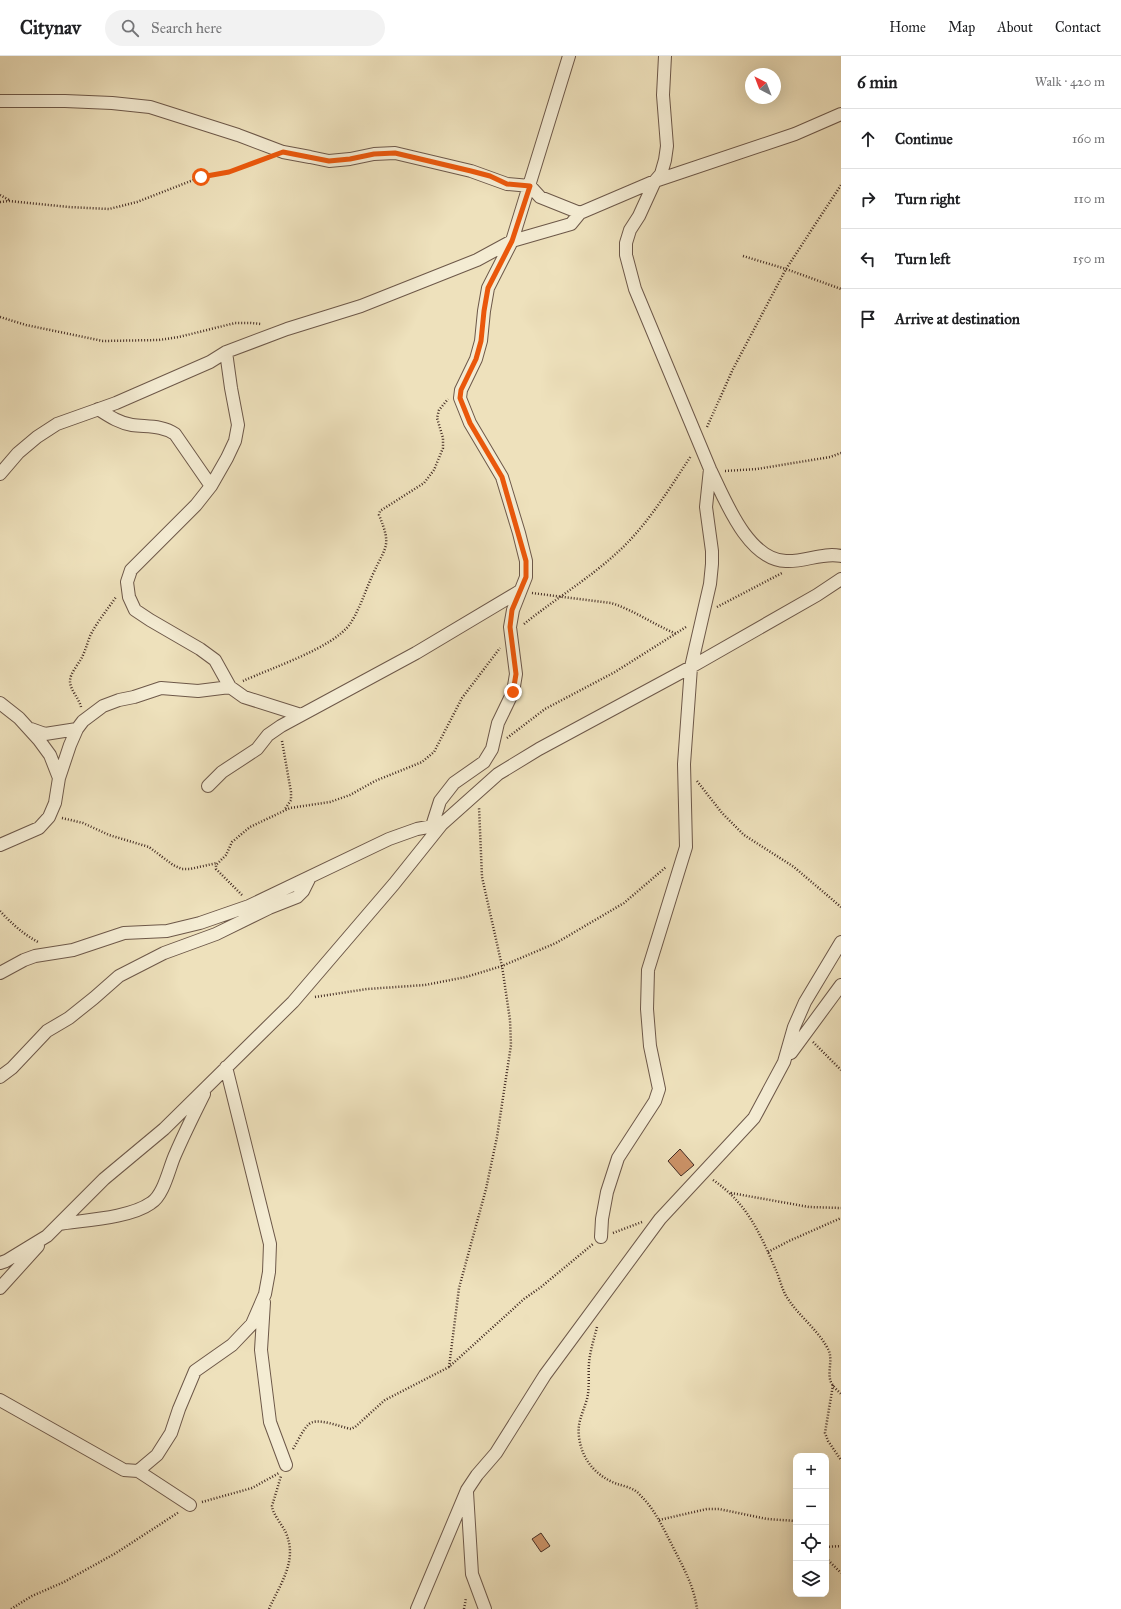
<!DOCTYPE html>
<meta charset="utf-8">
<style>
body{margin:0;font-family:"IM FELL Great Primer",serif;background:#f2f2f2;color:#202124}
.controls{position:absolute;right:12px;bottom:12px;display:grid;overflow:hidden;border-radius:8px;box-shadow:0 4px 16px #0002}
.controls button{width:36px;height:36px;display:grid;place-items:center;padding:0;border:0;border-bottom:1px solid #e0e0e0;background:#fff;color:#202124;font:20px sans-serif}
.compass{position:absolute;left:745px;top:12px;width:36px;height:36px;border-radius:50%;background:#fff;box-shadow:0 4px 16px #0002;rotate:318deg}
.stop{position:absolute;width:12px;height:12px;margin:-9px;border:3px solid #ea580c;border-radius:50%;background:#fff}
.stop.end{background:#ea580c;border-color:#fff;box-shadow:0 1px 4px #0008}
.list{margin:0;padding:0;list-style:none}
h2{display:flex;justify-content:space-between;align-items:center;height:52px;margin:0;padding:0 16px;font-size:17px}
h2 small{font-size:13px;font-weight:400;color:#757577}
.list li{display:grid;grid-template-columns:26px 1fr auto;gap:12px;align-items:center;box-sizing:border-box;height:60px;padding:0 16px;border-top:1px solid #e0e0e0}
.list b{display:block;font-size:15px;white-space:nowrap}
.list em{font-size:13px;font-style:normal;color:#757577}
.icon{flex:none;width:22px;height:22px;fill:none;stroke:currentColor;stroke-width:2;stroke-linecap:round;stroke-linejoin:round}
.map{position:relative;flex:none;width:841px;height:1553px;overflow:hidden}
header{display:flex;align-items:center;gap:24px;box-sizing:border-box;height:56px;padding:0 20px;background:#fff;border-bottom:1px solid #e0e0e0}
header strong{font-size:19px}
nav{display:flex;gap:22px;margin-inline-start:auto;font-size:14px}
.search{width:280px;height:36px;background:#f2f2f2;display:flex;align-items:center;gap:10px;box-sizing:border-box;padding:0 14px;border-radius:22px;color:#757577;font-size:15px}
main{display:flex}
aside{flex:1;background:#fff}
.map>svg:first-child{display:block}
.building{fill:#cb9267;stroke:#422b23}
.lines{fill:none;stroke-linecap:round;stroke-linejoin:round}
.street-casing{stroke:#6d5849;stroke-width:14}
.path{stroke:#422b23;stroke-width:2.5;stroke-dasharray:1 2;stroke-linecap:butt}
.street{stroke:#f4ecd3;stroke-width:12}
.route{stroke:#ea580c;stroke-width:5}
</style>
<header>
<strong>Citynav</strong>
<div class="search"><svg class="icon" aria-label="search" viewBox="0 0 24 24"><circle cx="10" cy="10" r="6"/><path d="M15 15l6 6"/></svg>Search here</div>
<nav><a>Home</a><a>Map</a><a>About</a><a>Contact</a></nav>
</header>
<main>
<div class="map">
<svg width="841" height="1553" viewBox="0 0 841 1553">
<rect width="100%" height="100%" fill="#eee1bc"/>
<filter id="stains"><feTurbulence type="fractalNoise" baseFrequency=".005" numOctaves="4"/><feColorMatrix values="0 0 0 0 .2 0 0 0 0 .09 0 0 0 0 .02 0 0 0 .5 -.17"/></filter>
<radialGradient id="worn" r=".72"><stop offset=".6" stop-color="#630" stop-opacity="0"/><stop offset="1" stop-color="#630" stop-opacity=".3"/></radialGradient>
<path class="building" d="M 680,1093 L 694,1109 L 681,1120 L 668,1105 Z
M 541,1477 L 550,1490 L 541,1496 L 532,1483 Z"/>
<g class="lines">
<g class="street-casing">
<path id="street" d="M 0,45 L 65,45 L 112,47 L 150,51 L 238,79 L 283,96 L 310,101 L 329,105 L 350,103 L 374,98 L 395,97 L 471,115 L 507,128 L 530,130 L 540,141 L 580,157 L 655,125 L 795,78 L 841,58
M 226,296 L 231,332 L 238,369 L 235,385 L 227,402 L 211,430 L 196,449 L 131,514 L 127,526 L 129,541 L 135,554 L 150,564 L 200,593 L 215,604 L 230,631 L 244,641 L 301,659
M 98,353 C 109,360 119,367 132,369 C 147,371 162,369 175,378 L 211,430
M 711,415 C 725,444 748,504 786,505 C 805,506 823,496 841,500
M 0,418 L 18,397 L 37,381 L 57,368 L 116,347 L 210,306 L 226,296 L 287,273 L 361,250 L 477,204 L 512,185 L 571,168 L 580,157
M 0,647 L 19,662 L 39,684 L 50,699 L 59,722 L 55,747 L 49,761 L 39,772 L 0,789
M 31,673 L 45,678 L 77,673
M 59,722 L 70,689 L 77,673 L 83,665 L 103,650 L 119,644 L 134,641 L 161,632 L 198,635 L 230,631
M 208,730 L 222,716 L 257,693 L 268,679 L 281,670 L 416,597 L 520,535
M 432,770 L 440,745 L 454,727 L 484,706 L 492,693 L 498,667 L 513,636 L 516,618 L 510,571 L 513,554 L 526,521 L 526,505 L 519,477 L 502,421 L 470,367 L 460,342 L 461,334 L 476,303 L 481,285 L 484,255 L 488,232 L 512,185 L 569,0
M 0,917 L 24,904 L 35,900 L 73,894 L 124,877 L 167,875 L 200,867 L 249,850 L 389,783 L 417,773 L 439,769
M 791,997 L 841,929
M 0,1021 L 12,1012 L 47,975 L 69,962 L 94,942 L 119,920 L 164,897 L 216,878 L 269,852 L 297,841 L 303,835 L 309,823
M 59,1168 C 85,1164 130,1162 151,1147 C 164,1139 169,1112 175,1099 C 184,1078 194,1058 204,1038
M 601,1181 L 602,1163 L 607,1136 L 618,1102 L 655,1045 L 659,1033 L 650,990 L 647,953 L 648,914 L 686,791 L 684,708 L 691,611 L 710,528 L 712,508 L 712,495 L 706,451 L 710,413 L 635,233 L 626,199 L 626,187 L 630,174 L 639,160 L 655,125 L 661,118 L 665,104 L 667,90 L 663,39 L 665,0
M 0,1207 L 6,1205 L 47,1180 L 104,1123 L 164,1073 L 293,946 L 394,828 L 442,768 L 498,718 L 539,693 L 691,611 L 817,539 L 841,523
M 0,1232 L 38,1190
M 264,1246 L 261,1294 L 270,1366 L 286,1409
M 0,1344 L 124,1414 L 138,1415 L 190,1449
M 138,1415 L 157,1399 L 171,1377 L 179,1353 L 195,1315 L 232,1289 L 252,1268 L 265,1238 L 269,1216 L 270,1188 L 226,1011
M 467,1436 L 472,1518 L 485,1553
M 417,1553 L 467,1434 L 477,1419 L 496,1397 L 545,1319 L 660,1163 L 754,1062 L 784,1006 L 794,971 L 805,946 L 841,886"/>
</g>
<path class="path" d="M 0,139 L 9,144
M 0,146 L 9,145 L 69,151 L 109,153 L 137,146 L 201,121 L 229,116 L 264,103
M 743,200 L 786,213 L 841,233
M 0,261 L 26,269 L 103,285 L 159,284 L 179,281 L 235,267 L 251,267 L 261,268
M 707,371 L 733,313 L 786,213 L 841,129
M 725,415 L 757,413 L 830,401 L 841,397
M 532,537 L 611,547 C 634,554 654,569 677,578
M 717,551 L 782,517
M 524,568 C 555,543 590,522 619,495 C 648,468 669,433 691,400
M 243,625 C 271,612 333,592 350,568 C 360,553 365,535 373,518 C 386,489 392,491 379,459 L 380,455 L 424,427 L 434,414 L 443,392 L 443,382 L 437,362 L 439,354 L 448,343
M 81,651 C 79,642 70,634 70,625 C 70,618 77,610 81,603 C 85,596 87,588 90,580 C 97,566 107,554 116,541
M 507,682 L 545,653 L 615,616 L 686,571
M 282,685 L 291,736 L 291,744 L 285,753
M 697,725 L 722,757 L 744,779 L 794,811 L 841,851
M 62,762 L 83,767 L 109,779 L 149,791 L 173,809 L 182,813 L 190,813 L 217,807
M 242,839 L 216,813 L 216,809 L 226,799 L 232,786 L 250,771 L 290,752 L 330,746 L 350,739 L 375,725 L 422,706 L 434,696 L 462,642 L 500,592
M 0,855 C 11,867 23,878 38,886
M 315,941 L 367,933 L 425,929 L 466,921 L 502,910 L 556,887 L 624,847 L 666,811
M 813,986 L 841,1014
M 713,1124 C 746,1146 760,1177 775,1212 C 779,1220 781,1230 785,1238 C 796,1258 817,1272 828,1293 C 833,1302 828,1314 830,1323 C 831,1329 837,1334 841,1338
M 731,1137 L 809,1151 L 841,1152
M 613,1177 L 642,1166
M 768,1196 L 789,1185 L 841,1162
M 597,1271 C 594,1283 590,1295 589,1307 C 588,1319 590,1331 587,1343 C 583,1357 577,1366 579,1381 C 582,1404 596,1420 617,1428 C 624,1430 634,1432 639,1438 C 655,1453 663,1472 673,1491 C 683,1511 694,1530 697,1553
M 449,1311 L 459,1232 L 486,1133 L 497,1081 L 511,989 L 510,964 L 502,910 L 482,821 L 479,751
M 833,1329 L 825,1377 L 828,1385 L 841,1404
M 293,1393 C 298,1385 302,1375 308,1369 C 316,1360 340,1371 351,1373 L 355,1371 L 385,1344 L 449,1311 L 524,1243 L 541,1231 L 593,1188
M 202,1446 L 252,1432 L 279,1417
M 659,1464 L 707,1453 L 719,1453 L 767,1463 L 796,1465
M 826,1491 L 841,1490
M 826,1502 L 841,1517
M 11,1553 L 32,1540 L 64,1526 L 116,1497 L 179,1456
M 269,1553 C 280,1528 298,1505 286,1477 C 282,1468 273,1459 272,1450 L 281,1420
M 464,1553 L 466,1542"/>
<use href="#street" class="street"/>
</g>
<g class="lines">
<path class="route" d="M 201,121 L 229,116 L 283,96 L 329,105 L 350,103 L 374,98 L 395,97 L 471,115 L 490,120 L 507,128 L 530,130 L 512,185 L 488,232 L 484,255 L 481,285 L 476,303 L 461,334 L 460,342 L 470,367 L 502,421 L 526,505 L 526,521 L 512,554 L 510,571 L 516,618 L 513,636"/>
</g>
<rect width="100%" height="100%" filter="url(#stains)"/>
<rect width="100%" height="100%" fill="url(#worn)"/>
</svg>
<div class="controls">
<button>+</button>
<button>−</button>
<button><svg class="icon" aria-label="locate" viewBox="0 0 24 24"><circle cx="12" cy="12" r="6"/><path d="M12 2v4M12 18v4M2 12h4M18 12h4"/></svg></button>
<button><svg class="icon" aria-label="layers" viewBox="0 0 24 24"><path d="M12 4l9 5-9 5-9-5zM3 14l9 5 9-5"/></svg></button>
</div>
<svg class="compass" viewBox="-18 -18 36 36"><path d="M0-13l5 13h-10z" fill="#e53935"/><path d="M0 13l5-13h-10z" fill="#757577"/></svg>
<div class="stop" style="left:201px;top:121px"></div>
<div class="stop end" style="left:513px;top:636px"></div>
</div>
<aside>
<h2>6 min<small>Walk · 420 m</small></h2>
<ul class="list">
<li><svg class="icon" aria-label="ahead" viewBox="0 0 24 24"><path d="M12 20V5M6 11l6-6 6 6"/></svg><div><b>Continue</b></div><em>160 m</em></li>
<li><svg class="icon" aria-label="right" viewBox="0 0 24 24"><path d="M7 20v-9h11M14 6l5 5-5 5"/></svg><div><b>Turn right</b></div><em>110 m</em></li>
<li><svg class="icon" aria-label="left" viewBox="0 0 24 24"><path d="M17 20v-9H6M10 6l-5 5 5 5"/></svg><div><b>Turn left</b></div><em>150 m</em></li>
<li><svg class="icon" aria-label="arrive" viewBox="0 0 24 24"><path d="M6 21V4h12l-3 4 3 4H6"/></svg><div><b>Arrive at destination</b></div></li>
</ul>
</aside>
</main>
